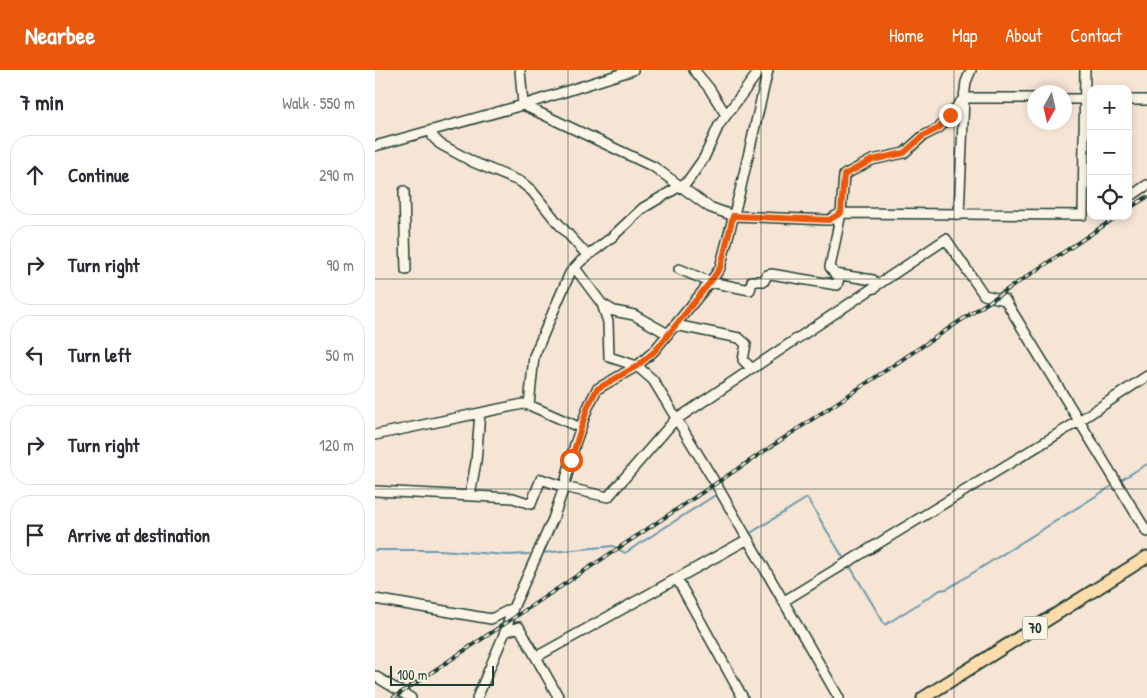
<!DOCTYPE html>
<meta charset="utf-8">
<style>
body{margin:0;font-family:"Patrick Hand",sans-serif;background:#f7f7f7;color:#2b2b33}
.controls{position:absolute;right:15px;top:15px;display:grid;overflow:hidden;border-radius:10px;box-shadow:0 2px 8px #0003}
.controls button{width:45px;height:45px;display:grid;place-items:center;padding:0;border:0;border-bottom:1px solid #e1e1e2;background:#fff;color:#2b2b33;font:25px sans-serif}
.compass{position:absolute;left:652px;top:15px;width:45px;height:45px;border-radius:50%;background:#fff;box-shadow:0 2px 8px #0003;rotate:188deg}
.scale{position:absolute;left:15px;bottom:12px;width:104px;box-sizing:border-box;padding-left:5px;border:2px solid #1f3d34;border-top:0;font-size:14px;line-height:18px;white-space:nowrap;color:#1f3d34;-webkit-text-stroke:4px #fcf5e5;paint-order:stroke}
.stop{position:absolute;width:15px;height:15px;margin:-11px;border:4px solid #ea580c;border-radius:50%;background:#fff}
.stop.end{background:#ea580c;border-color:#fff;box-shadow:0 1px 5px #0008}
.list{margin:0;padding:0;list-style:none}
h2{display:flex;justify-content:space-between;align-items:center;height:65px;margin:0;padding:0 20px;font-size:21px}
h2 small{font-size:16px;font-weight:400;color:#7c7c81}
.list li{display:grid;grid-template-columns:32px 1fr auto;gap:15px;align-items:center;box-sizing:border-box;height:80px;margin:0 10px 10px;padding:0 10px;border:1px solid #e1e1e2;border-radius:20px}
.list b{display:block;font-size:19px;white-space:nowrap}
.list em{font-size:16px;font-style:normal;color:#7c7c81}
.icon{flex:none;width:28px;height:28px;fill:none;stroke:currentColor;stroke-width:2;stroke-linecap:round;stroke-linejoin:round}
.map{position:relative;flex:none;width:772px;height:628px;overflow:hidden}
header{display:flex;align-items:center;gap:30px;box-sizing:border-box;height:70px;padding:0 25px;background:#ea580c;color:#fff}
header strong{font-size:24px}
nav{display:flex;gap:28px;margin-inline-start:auto;font-size:18px}
main{display:flex}
aside{flex:1;background:#fff}
.map>svg:first-child{display:block}
.lines{fill:none;stroke-linecap:round;stroke-linejoin:round}
.stream{stroke:#6c99ae;stroke-width:2}
.minor-casing{stroke:#1f3d34;stroke-width:12}
.major-casing{stroke:#1f3d34;stroke-width:15}
.minor{stroke:#fcf5e5;stroke-width:9}
.major{stroke:#fddcac;stroke-width:11}
.rail-casing{stroke:#1f3d34;stroke-width:4}
.rail{stroke:#fcf5e5;stroke-width:2;stroke-dasharray:5.5;stroke-linecap:butt}
.route{stroke:#ea580c;stroke-width:6}
.grid{fill:none;stroke:#1f3d34;stroke-width:1;stroke-opacity:0.55}
.labels{text-anchor:middle;stroke-width:5;stroke-linejoin:round;paint-order:stroke}
.shield{fill:#fcf5e5;stroke:#617469;stroke-width:1}
.shield-label{font-size:14px;font-weight:bold;fill:#1f3d34}
</style>
<header>
<strong>Nearbee</strong>
<nav><a>Home</a><a>Map</a><a>About</a><a>Contact</a></nav>
</header>
<main>
<aside>
<h2>7 min<small>Walk · 550 m</small></h2>
<ul class="list">
<li><svg class="icon" aria-label="ahead" viewBox="0 0 24 24"><path d="M12 20V5M6 11l6-6 6 6"/></svg><div><b>Continue</b></div><em>290 m</em></li>
<li><svg class="icon" aria-label="right" viewBox="0 0 24 24"><path d="M7 20v-9h11M14 6l5 5-5 5"/></svg><div><b>Turn right</b></div><em>90 m</em></li>
<li><svg class="icon" aria-label="left" viewBox="0 0 24 24"><path d="M17 20v-9H6M10 6l-5 5 5 5"/></svg><div><b>Turn left</b></div><em>50 m</em></li>
<li><svg class="icon" aria-label="right" viewBox="0 0 24 24"><path d="M7 20v-9h11M14 6l5 5-5 5"/></svg><div><b>Turn right</b></div><em>120 m</em></li>
<li><svg class="icon" aria-label="arrive" viewBox="0 0 24 24"><path d="M6 21V4h12l-3 4 3 4H6"/></svg><div><b>Arrive at destination</b></div></li>
</ul>
</aside>
<div class="map">
<svg width="772" height="628" viewBox="0 0 772 628">
<rect width="100%" height="100%" fill="#f6e5d5"/>
<filter id="ink" filterUnits="userSpaceOnUse"><feTurbulence type="fractalNoise" baseFrequency=".02" numOctaves="2"/><feDisplacementMap in="SourceGraphic" scale="10" xChannelSelector="R" yChannelSelector="G"/><feConvolveMatrix kernelMatrix="1 2 1 2 8 2 1 2 1" color-interpolation-filters="sRGB"/></filter>
<g filter="url(#ink)">
<g class="lines">
<path class="stream" d="M 746,410 L 772,394
M 374,464 L 432,428 L 469,489
M 0,480 L 65,480 L 132,485 L 154,484
M 167,483 L 238,476 L 250,483 L 342,424
M 476,498 L 510,555 L 565,520 L 572,519 L 737,416"/>
<g class="minor-casing">
<path id="minor" d="M 145,0 L 148,35
M 319,0 L 334,18 L 351,45
M 589,28 L 660,28
M 690,29 L 716,29
M 753,30 L 772,30
M 148,35 L 279,97 L 334,137 L 359,146 L 454,150 L 466,143 L 708,145 L 710,0
M 57,60 L 58,67 L 65,74 L 98,92 L 146,112 L 157,121 L 182,152 L 213,186
M 0,76 L 148,35 L 258,0
M 29,121 L 31,200
M 753,128 L 772,115
M 584,145 L 589,28 L 591,12 L 596,0
M 200,198 L 227,234 L 233,252 L 234,287 L 262,296 L 278,310 L 341,414 L 464,628
M 304,199 L 335,212 L 375,220 L 377,211 L 389,211 L 392,205 L 396,204 L 462,215 L 465,205
M 500,218 L 498,210 L 460,204 L 455,197 L 466,143 L 469,105 L 497,90 L 529,83 L 548,66 L 564,58 L 589,28
M 227,234 L 239,241 L 259,245 L 293,264
M 300,255 L 364,268 L 371,274 L 368,290 L 377,299
M 154,335 L 159,286 L 195,203 L 206,191 L 237,167 L 268,138 L 312,112 L 329,88 L 344,55 L 385,0
M 0,365 L 148,334 L 154,335 L 206,358
M 0,421 L 138,428 L 156,434 L 166,409 L 189,417 L 233,427 L 299,351 L 571,169 L 609,225 L 630,230 L 772,462
M 95,425 L 101,392 L 105,343
M 302,509 L 368,628
M 0,529 L 116,549 L 138,538
M 409,531 L 704,351 L 772,306
M 130,562 L 144,557 L 184,628
M 161,587 L 373,469
M 0,606 L 36,628
M 102,628 L 130,562 L 138,538 L 178,449 L 189,417 L 200,374 L 213,337 L 222,319 L 262,296 L 279,281 L 336,211 L 345,198 L 365,121 L 393,0"/>
</g>
<g class="major-casing">
<path id="major" d="M 548,628 L 772,487"/>
</g>
<use href="#minor" class="minor"/>
<use href="#major" class="major"/>
<g class="rail-casing">
<path id="rail" d="M 753,139 L 772,127
M 18,628 L 743,146"/>
</g>
<use href="#rail" class="rail"/>
</g>
</g>
<g class="lines" filter="url(#ink)">
<path class="route" d="M 196,390 L 213,336 L 222,319 L 262,296 L 280,281 L 336,211 L 345,198 L 348,188 L 358,146 L 454,150 L 466,143 L 469,105 L 497,90 L 529,83 L 548,66 L 564,58 L 575,45"/>
</g>
<path class="grid" d="M 193,0 L 193,628M 386,0 L 386,628M 579,0 L 579,628M 0,209 L 772,209M 0,419 L 772,419"/>
<g class="labels">
<rect class="shield" x="647.5" y="546.5" width="25" height="23" rx="4"/>
<g class="shield-label">
<text x="660" y="563">70</text>
</g>
</g>
</svg>
<div class="controls">
<button>+</button>
<button>−</button>
<button><svg class="icon" aria-label="locate" viewBox="0 0 24 24"><circle cx="12" cy="12" r="6"/><path d="M12 2v4M12 18v4M2 12h4M18 12h4"/></svg></button>
</div>
<svg class="compass" viewBox="-18 -18 36 36"><path d="M0-13l5 13h-10z" fill="#e53935"/><path d="M0 13l5-13h-10z" fill="#7c7c81"/></svg>
<div class="scale">100 m</div>
<div class="stop" style="left:196px;top:390px"></div>
<div class="stop end" style="left:575px;top:45px"></div>
</div>
</main>
